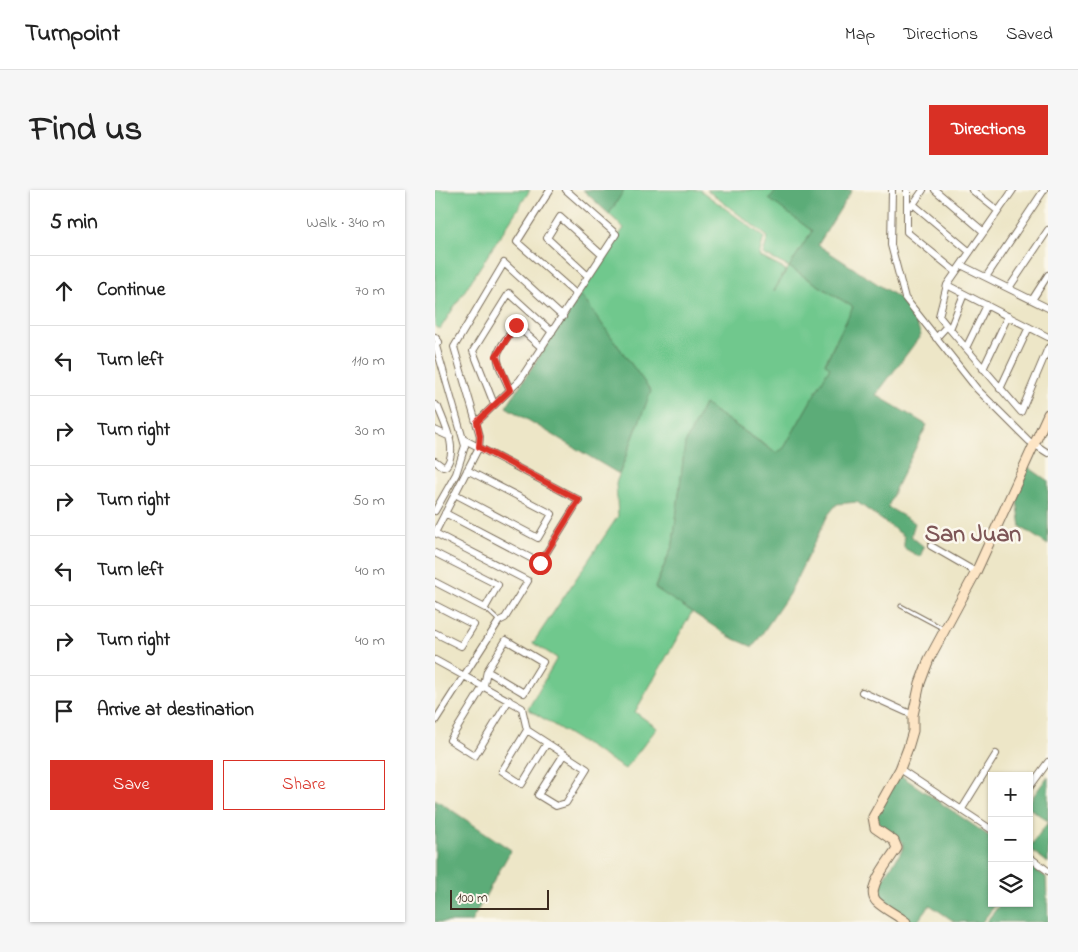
<!DOCTYPE html>
<meta charset="utf-8">
<style>
body{margin:0;font-family:"Indie Flower",sans-serif;background:#f6f6f6;color:#222}
.controls{position:absolute;right:15px;bottom:15px;display:grid;overflow:hidden;border-radius:0px;box-shadow:0 1px 4px #0004}
.controls button{width:45px;height:45px;display:grid;place-items:center;padding:0;border:0;border-bottom:1px solid #e0e0e0;background:#fff;color:#222;font:25px sans-serif}
.scale{position:absolute;left:15px;bottom:12px;width:99px;box-sizing:border-box;padding-left:5px;border:2px solid #3b2a1e;border-top:0;font-size:14px;line-height:18px;white-space:nowrap;color:#3b2a1e;-webkit-text-stroke:4px #fbf7ec;paint-order:stroke}
.stop{position:absolute;width:15px;height:15px;margin:-11px;border:4px solid #d93025;border-radius:50%;background:#fff}
.stop.end{background:#d93025;border-color:#fff;box-shadow:0 1px 5px #0008}
.list{margin:0;padding:0;list-style:none}
h2{display:flex;justify-content:space-between;align-items:center;height:65px;margin:0;padding:0 20px;font-size:21px}
h2 small{font-size:16px;font-weight:400;color:#767676}
.list li{display:grid;grid-template-columns:32px 1fr auto;gap:15px;align-items:center;box-sizing:border-box;height:70px;padding:0 20px;border-top:1px solid #e0e0e0}
.list b{display:block;font-size:19px;white-space:nowrap}
.list em{font-size:16px;font-style:normal;color:#767676}
.actions{display:flex;gap:10px;padding:15px 20px}
.actions a{flex:1;padding:11px 0;border:1px solid #d93025;border-radius:0px;text-align:center;font-size:18px;color:#d93025}
.actions .main{background:#d93025;color:#fff}
.icon{flex:none;width:28px;height:28px;fill:none;stroke:currentColor;stroke-width:2;stroke-linecap:round;stroke-linejoin:round}
.map{position:relative;flex:none;width:613px;height:732px;overflow:hidden;border-radius:0px}
header{display:flex;align-items:center;gap:30px;box-sizing:border-box;height:70px;padding:0 25px;background:#fff;border-bottom:1px solid #e0e0e0}
header strong{font-size:24px}
nav{display:flex;gap:28px;margin-inline-start:auto;font-size:18px}
.intro{display:flex;align-items:center;justify-content:space-between;box-sizing:border-box;height:120px;padding:0 30px}
h1{margin:0;font-size:35px}
.button{padding:12px 22px;border-radius:0px;background:#d93025;color:#fff;font-size:18px;font-weight:700}
main{display:flex;gap:30px;padding:0 30px}
aside{flex:1;background:#fff;border-radius:0px;box-shadow:0 1px 4px #0004}
.map>svg:first-child{display:block}
.green{fill:#70c88d;stroke:#567956}
.forest{fill:#5cac78;stroke:#4c6b4b}
.lines{fill:none;stroke-linecap:round;stroke-linejoin:round}
.lane-casing{stroke:#796c59;stroke-width:5}
.street-casing{stroke:#796c59;stroke-width:8}
.secondary-casing{stroke:#796c59;stroke-width:11}
.lane{stroke:#fff;stroke-width:3}
.street{stroke:#fff;stroke-width:6}
.secondary{stroke:#fde5c5;stroke-width:9}
.route{stroke:#d93025;stroke-width:6}
.labels{text-anchor:middle;stroke-width:5;stroke-linejoin:round;paint-order:stroke}
.quarter-label{font-size:24px;font-weight:bold;fill:#7d5556;stroke:#fbf7ec}
</style>
<header>
<strong>Turnpoint</strong>
<nav><a>Map</a><a>Directions</a><a>Saved</a></nav>
</header>
<div class="intro"><h1>Find us</h1><a class="button">Directions</a></div>
<main>
<aside>
<h2>5 min<small>Walk · 340 m</small></h2>
<ul class="list">
<li><svg class="icon" aria-label="ahead" viewBox="0 0 24 24"><path d="M12 20V5M6 11l6-6 6 6"/></svg><div><b>Continue</b></div><em>70 m</em></li>
<li><svg class="icon" aria-label="left" viewBox="0 0 24 24"><path d="M17 20v-9H6M10 6l-5 5 5 5"/></svg><div><b>Turn left</b></div><em>110 m</em></li>
<li><svg class="icon" aria-label="right" viewBox="0 0 24 24"><path d="M7 20v-9h11M14 6l5 5-5 5"/></svg><div><b>Turn right</b></div><em>30 m</em></li>
<li><svg class="icon" aria-label="right" viewBox="0 0 24 24"><path d="M7 20v-9h11M14 6l5 5-5 5"/></svg><div><b>Turn right</b></div><em>50 m</em></li>
<li><svg class="icon" aria-label="left" viewBox="0 0 24 24"><path d="M17 20v-9H6M10 6l-5 5 5 5"/></svg><div><b>Turn left</b></div><em>40 m</em></li>
<li><svg class="icon" aria-label="right" viewBox="0 0 24 24"><path d="M7 20v-9h11M14 6l5 5-5 5"/></svg><div><b>Turn right</b></div><em>40 m</em></li>
<li><svg class="icon" aria-label="arrive" viewBox="0 0 24 24"><path d="M6 21V4h12l-3 4 3 4H6"/></svg><div><b>Arrive at destination</b></div></li>
</ul>
<div class="actions"><a class="main">Save</a><a>Share</a></div>
</aside>
<div class="map">
<svg width="613" height="732" viewBox="0 0 613 732">
<rect width="100%" height="100%" fill="#fbf7ec"/>
<filter id="ink" filterUnits="userSpaceOnUse"><feTurbulence type="fractalNoise" baseFrequency=".02" numOctaves="2"/><feDisplacementMap in="SourceGraphic" scale="10" xChannelSelector="R" yChannelSelector="G"/><feConvolveMatrix kernelMatrix="1 2 1 2 8 2 1 2 1" color-interpolation-filters="sRGB"/></filter>
<filter id="wash" filterUnits="userSpaceOnUse"><feTurbulence type="fractalNoise" baseFrequency=".0096" numOctaves="4" result="noise"/><feDisplacementMap in="SourceGraphic" scale="20" xChannelSelector="R" yChannelSelector="G"/><feGaussianBlur stdDeviation="1.12" result="paint"/><feColorMatrix in="noise" values="0 0 0 0 0 0 0 0 0 0 0 0 0 0 0 0 0 1.4 0 .05"/><feComposite in="paint" operator="in"/></filter>
<g filter="url(#wash)">
<rect width="100%" height="100%" fill="#ede6c7"/>
<path class="green" d="M 0,0 L 95,0 L 5,139 L 0,136 Z
M 189,0 L 265,0 L 329,47 L 324,66 L 351,80 L 339,101 L 354,77 L 328,64 L 333,47 L 272,0 L 342,0 L 335,9 L 377,41 L 354,77 L 418,117 L 390,173 L 395,177 L 349,258 L 342,263 L 269,214 L 250,254 L 238,354 L 220,397 L 257,422 L 200,522 L 222,538 L 190,579 L 93,519 L 122,468 L 98,453 L 183,326 L 181,293 L 216,201 L 145,104 L 189,38 L 174,24 Z"/>
<path class="forest" d="M 148,0 L 189,0 L 174,24 Z
M 342,0 L 417,0 L 383,55 L 470,112 C 473,124 482,133 486,145 L 441,205 L 492,235 L 461,297 L 453,317 L 480,333 L 476,346 L 489,357 L 485,367 L 469,358 L 469,346 L 422,312 L 402,314 L 393,325 L 354,404 L 318,457 L 295,447 L 220,398 L 238,354 L 250,254 L 269,214 L 341,263 L 349,258 L 395,177 L 390,174 L 418,117 L 354,77 L 377,41 L 334,9 Z
M 145,104 L 216,201 L 184,284 L 71,217 Z
M 593,277 L 613,291 L 613,355 L 586,337 L 581,302 Z
M 465,585 L 557,648 L 557,713 L 562,713 L 547,732 L 520,732 L 495,715 L 482,732 L 476,732 L 444,709 L 443,696 L 468,659 L 468,652 L 444,633 L 441,623 Z
M 613,586 L 613,631 L 594,618 L 594,612 Z
M 0,609 L 76,660 L 36,732 L 0,732 Z
M 613,632 L 613,673 L 594,658 Z
M 597,677 L 611,687 L 613,732 L 551,732 L 566,713 L 594,713 L 594,680 Z"/>
</g>
<g filter="url(#ink)">
<g class="lines">
<g class="lane-casing">
<path id="lane" d="M 466,416 L 509,439
M 50,418 L 64,431"/>
</g>
<g class="street-casing">
<path id="street" d="M 115,0 L 82,52 L 141,104
M 457,0 L 456,55 L 470,108 L 542,199 L 594,251 L 613,263
M 472,0 L 472,42 L 521,82
M 500,0 L 549,42
M 537,0 L 563,21
M 478,14 L 535,62
M 477,16 L 488,0
M 526,75 L 613,118
M 153,86 L 112,48 L 125,27 L 167,65
M 551,87 L 609,0
M 512,95 L 613,147
M 574,98 L 613,40
M 597,110 L 613,85
M 512,136 L 586,222 L 613,158
M 515,139 L 529,104
M 0,147 L 4,152 L 0,156
M 501,148 L 512,136 L 504,126 L 512,95 L 578,0
M 531,158 L 552,115
M 548,179 L 573,126
M 565,199 L 594,137
M 75,200 C 58,162 57,169 81,135 L 107,158
M 59,214 L 38,161 L 74,103 L 117,142
M 0,215 L 3,217 C 9,233 24,260 11,276 L 8,277 L 0,271
M 42,232 L 85,190 L 181,44 L 131,0
M 0,240 L 15,247
M 20,304 L 103,348 L 117,324 L 32,280
M 0,321 L 21,284 L 30,256 L 1,156
M 10,323 L 105,373 L 144,310 L 30,250
M 0,343 L 44,257 L 45,246 L 19,157 L 69,73 L 128,127
M 496,356 L 541,382
M 0,363 L 63,395 L 50,418 L 0,392
M 0,415 L 39,435 L 26,456 L 0,443
M 0,470 L 87,518 L 92,540 L 152,579 L 131,613 L 121,616 L 103,605 L 129,564
M 52,481 L 89,503 L 108,472 L 71,450 L 52,481 L 49,495 L 15,550 L 40,566 L 74,510
M 427,502 L 478,525
M 0,531 L 64,431 L 70,428 L 93,391 L 0,343
M 92,540 L 67,581 L 87,594 L 112,553
M 465,579 L 557,640
M 594,598 L 613,572
M 527,619 L 561,564
M 594,667 L 613,681"/>
</g>
<g class="secondary-casing">
<path id="secondary" d="M 471,732 C 462,725 449,719 441,711 C 430,698 455,670 462,658 L 459,651 L 440,638 L 438,627 L 465,579 L 473,558 L 478,541 L 478,525 L 485,493 L 494,469 L 541,382 L 613,224"/>
</g>
<use href="#lane" class="lane"/>
<use href="#street" class="street"/>
<use href="#secondary" class="secondary"/>
</g>
</g>
<g class="lines" filter="url(#ink)">
<path class="route" d="M 81,135 L 61,166 L 75,200 L 42,232 L 45,246 L 44,257 L 144,310 L 105,373"/>
</g>
<g class="labels">
<g class="quarter-label">
<text x="538" y="351">San Juan</text>
</g>
</g>
</svg>
<div class="controls">
<button>+</button>
<button>−</button>
<button><svg class="icon" aria-label="layers" viewBox="0 0 24 24"><path d="M12 4l9 5-9 5-9-5zM3 14l9 5 9-5"/></svg></button>
</div>
<div class="scale">100 m</div>
<div class="stop" style="left:105px;top:373px"></div>
<div class="stop end" style="left:81px;top:135px"></div>
</div>
</main>
